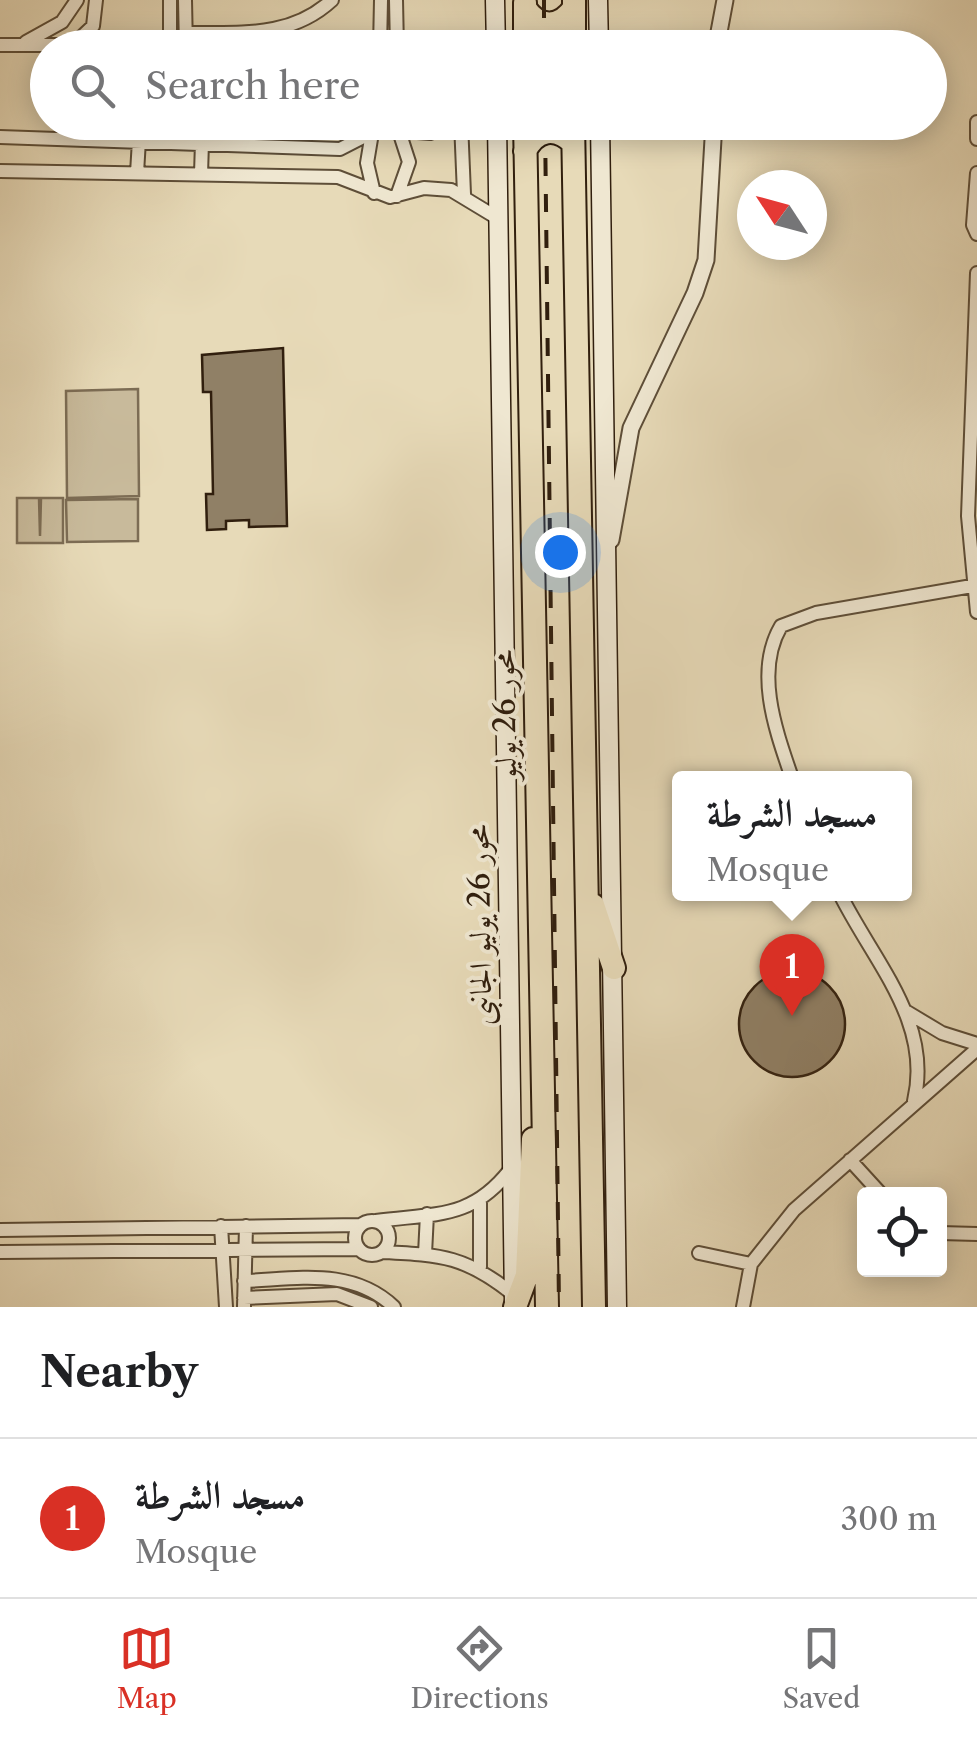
<!DOCTYPE html>
<meta charset="utf-8">
<style>
body{margin:0;font-family:"Libre Caslon Text",Amiri,serif;background:#f2f2f2;color:#202124}
.controls{position:absolute;right:30px;bottom:30px;display:grid;overflow:hidden;border-radius:10px;box-shadow:0 5px 25px #0003}
.controls button{width:90px;height:90px;display:grid;place-items:center;padding:0;border:0;border-bottom:2px solid #e0e0e0;background:#fff;color:#202124;font:50px sans-serif}
.compass{position:absolute;left:737px;top:170px;width:90px;height:90px;border-radius:50%;background:#fff;box-shadow:0 5px 25px #0003;rotate:306deg}
.you{position:absolute;left:560px;top:552px;width:35px;height:35px;margin:-25px;border:8px solid #fff;border-radius:50%;background:#1a73e8;box-shadow:0 0 0 15px #1a73e833}
.badge{display:grid;place-items:center;width:65px;height:65px;border-radius:50%;background:#d93025;color:#fff;font-size:32px;font-weight:700}
.pin{position:absolute;translate:-50% -82px;filter:drop-shadow(0 2px 5px #0008)}
.pin::after{content:'';position:absolute;top:52px;width:35px;height:30px;background:inherit;clip-path:polygon(0 0,100% 0,50% 100%)}
.popup{position:absolute;left:672px;top:771px;width:240px;height:130px;box-sizing:border-box;display:grid;place-content:center;border-radius:10px;background:#fff;filter:drop-shadow(0 2px 8px #0005);font-size:32px;white-space:nowrap;color:#757577}
.popup b{font-size:38px;color:#202124}
.popup::after{content:'';position:absolute;left:50%;top:100%;margin-left:-20px;border:20px solid transparent;border-top-color:#fff}
.list{margin:0;padding:0;list-style:none}
h2{display:flex;justify-content:space-between;align-items:center;height:130px;margin:0;padding:0 40px;font-size:42px}
h2 small{font-size:32px;font-weight:400;color:#757577}
.list li{display:grid;grid-template-columns:65px 1fr auto;gap:30px;align-items:center;box-sizing:border-box;height:160px;padding:0 40px;border-top:2px solid #e0e0e0}
.list b{display:block;font-size:38px;white-space:nowrap}
.list p{margin:0;font-size:32px;white-space:nowrap;color:#757577}
.list em{font-size:32px;font-style:normal;color:#757577}
.icon{flex:none;width:55px;height:55px;fill:none;stroke:currentColor;stroke-width:2;stroke-linecap:round;stroke-linejoin:round}
.map{position:relative;flex:none;width:977px;height:1307px;overflow:hidden}
.search{position:absolute;background:#fff;box-shadow:0 5px 25px #0003;left:30px;right:30px;top:30px;height:110px;display:flex;align-items:center;gap:25px;box-sizing:border-box;padding:0 35px;border-radius:55px;color:#757577;font-size:38px}
.sheet{height:290px;background:#fff}
nav{display:flex;justify-content:space-around;align-items:center;box-sizing:border-box;height:140px;border-top:2px solid #e0e0e0;background:#fff;font-size:28px;color:#757577}
nav a{display:grid;justify-items:center;gap:5px}
nav .on{color:#d93025}
.map>svg:first-child{display:block}
.green{fill:#c8ba9b;stroke:#7c6c54;stroke-width:2.5}
.building{fill:#908066;stroke:#311f0e;stroke-width:2.5}
.lines{fill:none;stroke-linecap:round;stroke-linejoin:round}
.minor-casing{stroke:#5e4e38;stroke-width:16}
.tertiary-casing{stroke:#5e4e38;stroke-width:19}
.secondary-casing{stroke:#311f0e;stroke-width:21}
.trunk-casing{stroke:#311f0e;stroke-width:26}
.minor{stroke:#efe7d1;stroke-width:12}
.tertiary{stroke:#efe7d1;stroke-width:15}
.secondary{stroke:#efe7d1;stroke-width:18}
.trunk{stroke:#e7dab8;stroke-width:22}
.rail{stroke:#311f0e;stroke-width:4;stroke-dasharray:18 18;stroke-linecap:butt}
.labels{text-anchor:middle;stroke-width:8;stroke-linejoin:round;paint-order:stroke}
.street-label{font-size:30px;fill:#311f0e;stroke:#efe7d1}
</style>
<div class="map">
<svg width="977" height="1307" viewBox="0 0 977 1307">
<rect width="100%" height="100%" fill="#e7dab8"/>
<filter id="stains"><feTurbulence type="fractalNoise" baseFrequency=".002" numOctaves="4"/><feColorMatrix values="0 0 0 0 .2 0 0 0 0 .09 0 0 0 0 .02 0 0 0 .5 -.17"/></filter>
<radialGradient id="worn" r=".72"><stop offset=".6" stop-color="#630" stop-opacity="0"/><stop offset="1" stop-color="#630" stop-opacity=".3"/></radialGradient>
<path class="green" d="M 138,389 L 139,496 L 67,498 L 66,391 Z
M 17,498 L 39,498 L 40,536 L 41,498 L 63,498 L 63,543 L 17,543 Z
M 138,499 L 138,541 L 67,542 L 66,500 Z"/>
<path class="building" d="M 283,348 L 287,526 L 249,527 L 249,520 L 226,521 L 226,529 L 207,530 L 206,494 L 213,494 L 211,392 L 203,392 L 202,355 Z
M739 1024a53 53 0 1 1 106 0a53 53 0 1 1-106 0Z"/>
<g class="lines">
<g class="minor-casing">
<path id="minor" d="M 170,0 L 170,48
M 185,0 L 186,48
M 396,0 L 397,48
M 185,33 C 239,32 290,39 332,0
M 26,42 L 62,22 L 77,0
M 0,45 L 73,45 L 93,26 L 96,0
M 380,48 L 381,0
M 196,122 L 202,142 L 201,174
M 461,122 L 464,194
M 977,122 L 977,139
M 372,133 L 367,163 L 374,193
M 0,137 L 340,149 L 379,129 L 430,133 L 458,122
M 0,171 L 338,177 L 390,197 L 424,188 L 451,190 L 499,219
M 137,173 L 139,140 L 151,122
M 977,173 L 973,225 L 977,234
M 397,196 L 409,162 L 398,128
M 977,273 L 968,516 L 977,612
M 792,778 C 776,731 754,672 781,626 L 816,613 L 972,586
M 840,894 C 873,961 933,1022 914,1101
M 907,1012 L 942,1033 L 977,1044
M 850,1160 L 881,1194
M355 1238a17 17 0 1 1 34 0a17 17 0 1 1-34 0Z
M 376,1221 C 435,1213 471,1220 510,1170
M 221,1226 L 226,1307
M 0,1230 L 361,1225
M 940,1233 L 977,1234
M 0,1252 L 358,1249
M 382,1252 C 442,1255 466,1256 514,1295
M 699,1253 L 751,1264
M 425,1254 L 427,1214
M 480,1267 L 480,1203
M 244,1281 C 297,1279 352,1267 394,1307
M 244,1298 L 337,1294 L 371,1307
M 244,1307 L 246,1226
M 743,1307 L 751,1264 L 794,1210 L 977,1049"/>
</g>
<g class="tertiary-casing">
<path id="tertiary" d="M 716,48 L 725,0
M 611,540 L 631,428 L 695,293 L 706,260 L 714,122"/>
</g>
<g class="secondary-casing">
<path id="secondary" d="M 495,0 L 496,48
M 598,0 L 599,48
M 497,122 L 514,1302
M 600,122 L 617,1307"/>
</g>
<g class="trunk-casing">
<path id="trunk" d="M 574,1 L 574,48
M 525,3 L 525,48
M 525,8 C 539,29 560,28 574,8
M 525,122 L 547,1307
M 573,122 L 594,1307
M 525,151 C 536,129 556,126 573,143
M 593,905 L 614,968
M 515,1307 L 527,1275 L 533,1139"/>
</g>
<use href="#minor" class="minor"/>
<use href="#tertiary" class="tertiary"/>
<use href="#secondary" class="secondary"/>
<use href="#trunk" class="trunk"/>
<path class="rail" d="M 544,0 L 544,48
M 545,122 L 559,1307"/>
</g>
<g class="labels">
<g class="street-label">
<text transform="translate(505 715) rotate(-91)" y="10">محور 26 يوليو</text>
<text transform="translate(480 925) rotate(-91)" y="10">محور 26 يوليو الجانبى</text>
</g>
</g>
<rect width="100%" height="100%" filter="url(#stains)"/>
<rect width="100%" height="100%" fill="url(#worn)"/>
</svg>
<div class="controls">
<button><svg class="icon" aria-label="locate" viewBox="0 0 24 24"><circle cx="12" cy="12" r="6"/><path d="M12 2v4M12 18v4M2 12h4M18 12h4"/></svg></button>
</div>
<svg class="compass" viewBox="-18 -18 36 36"><path d="M0-13l5 13h-10z" fill="#e53935"/><path d="M0 13l5-13h-10z" fill="#757577"/></svg>
<div class="you"></div>
<div class="pin badge" style="left:792px;top:1016px">1</div>
<div class="popup"><b>مسجد الشرطة</b>Mosque</div>
<div class="search"><svg class="icon" aria-label="search" viewBox="0 0 24 24"><circle cx="10" cy="10" r="6"/><path d="M15 15l6 6"/></svg>Search here</div>
</div>
<section class="sheet">
<h2>Nearby<small></small></h2>
<ul class="list">
<li><span class="badge">1</span><div><b>مسجد الشرطة</b><p>Mosque</p></div><em>300 m</em></li>
</ul>
</section>
<nav>
<a class="on"><svg class="icon" aria-label="map" viewBox="0 0 24 24"><path d="M3 6l6-2 6 2 6-2v14l-6 2-6-2-6 2zM9 4v14M15 6v14"/></svg>Map</a>
<a><svg class="icon" aria-label="directions" viewBox="0 0 24 24"><path d="M12 3l9 9-9 9-9-9zM9 14v-3h6M13 9l2 2-2 2"/></svg>Directions</a>
<a><svg class="icon" aria-label="saved" viewBox="0 0 24 24"><path d="M7 4h10v16l-5-4-5 4z"/></svg>Saved</a>
</nav>
